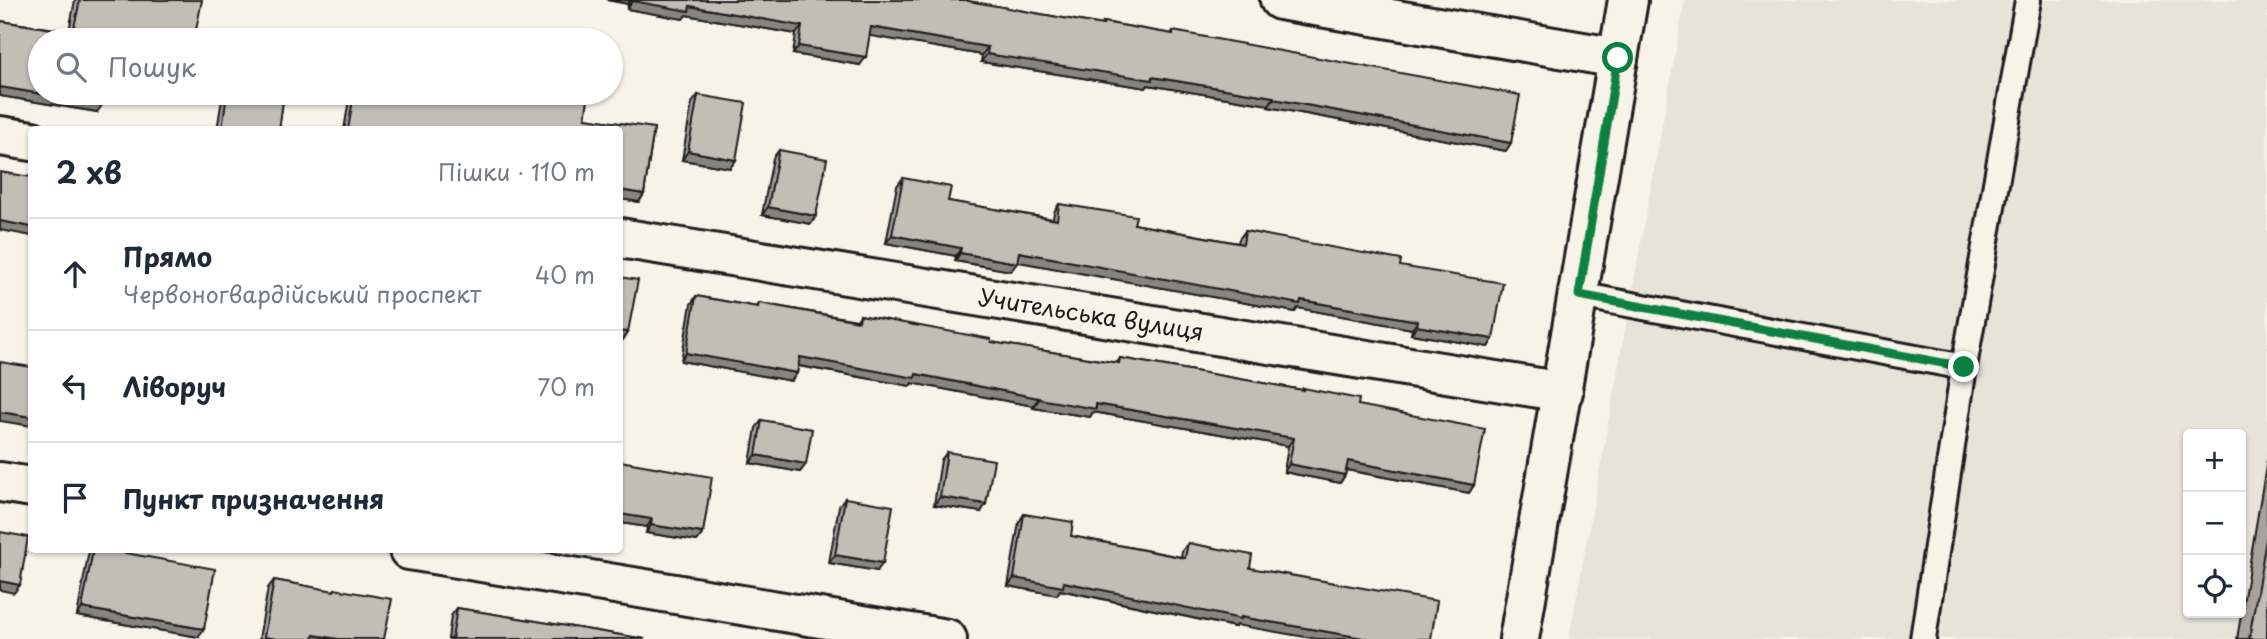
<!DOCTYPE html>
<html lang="uk">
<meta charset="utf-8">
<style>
body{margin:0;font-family:"Playpen Sans",sans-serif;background:#f6f6f7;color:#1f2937}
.controls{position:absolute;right:21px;bottom:21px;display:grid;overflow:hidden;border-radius:7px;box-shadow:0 2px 5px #0004}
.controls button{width:63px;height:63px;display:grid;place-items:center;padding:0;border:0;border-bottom:2px solid #e0e1e3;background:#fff;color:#1f2937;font:35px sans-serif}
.stop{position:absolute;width:21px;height:21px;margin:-16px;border:5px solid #0b8043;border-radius:50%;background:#fff}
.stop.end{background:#0b8043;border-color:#fff;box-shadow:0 2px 7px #0008}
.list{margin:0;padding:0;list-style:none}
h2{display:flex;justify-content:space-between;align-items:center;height:91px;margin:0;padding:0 28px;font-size:30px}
h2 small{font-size:23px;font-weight:400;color:#747a83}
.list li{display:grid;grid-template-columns:46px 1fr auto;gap:21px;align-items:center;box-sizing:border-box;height:112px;padding:0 28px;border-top:2px solid #e0e1e3}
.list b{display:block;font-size:26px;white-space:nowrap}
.list p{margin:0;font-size:23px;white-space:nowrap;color:#747a83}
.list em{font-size:23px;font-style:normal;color:#747a83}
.icon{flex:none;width:38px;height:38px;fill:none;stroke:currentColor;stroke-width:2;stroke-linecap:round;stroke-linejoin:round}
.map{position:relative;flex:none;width:2267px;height:639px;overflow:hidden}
.search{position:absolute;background:#fff;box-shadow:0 2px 5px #0004;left:28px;top:28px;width:595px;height:77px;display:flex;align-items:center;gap:18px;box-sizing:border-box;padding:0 24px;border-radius:38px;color:#747a83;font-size:26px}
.panel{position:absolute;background:#fff;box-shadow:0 2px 5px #0004;left:28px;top:126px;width:595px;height:427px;border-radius:7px}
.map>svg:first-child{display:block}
.built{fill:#e6e3d9;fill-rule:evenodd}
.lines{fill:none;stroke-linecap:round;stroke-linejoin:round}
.service-casing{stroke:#1c1c1c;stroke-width:30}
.minor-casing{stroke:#1c1c1c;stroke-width:44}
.secondary-casing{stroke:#1c1c1c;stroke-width:44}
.service{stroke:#f7f3e8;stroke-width:24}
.minor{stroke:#f7f3e8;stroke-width:38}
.secondary{stroke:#f7f3e8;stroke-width:38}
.wall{fill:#a5a39c;stroke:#1c1c1c;stroke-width:2}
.shaded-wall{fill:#86857f;stroke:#1c1c1c;stroke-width:2}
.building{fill:#c0beb5;stroke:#1c1c1c;stroke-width:2}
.route{stroke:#0b8043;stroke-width:9}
.labels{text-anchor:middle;stroke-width:5;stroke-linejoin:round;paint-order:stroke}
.street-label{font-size:23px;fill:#1c1c1c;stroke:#f7f3e8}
</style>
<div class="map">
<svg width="2267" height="639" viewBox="0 0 2267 639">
<rect width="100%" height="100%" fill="#f7f3e8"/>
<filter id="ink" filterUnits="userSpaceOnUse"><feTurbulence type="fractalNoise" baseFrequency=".0143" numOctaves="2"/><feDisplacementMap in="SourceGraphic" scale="14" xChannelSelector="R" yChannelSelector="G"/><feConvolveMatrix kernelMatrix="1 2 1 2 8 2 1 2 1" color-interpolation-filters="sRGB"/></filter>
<g filter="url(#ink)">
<path class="built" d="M 1685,0 L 2267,0 L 2267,639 L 1569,639 ZM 2188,434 L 2241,434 L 2241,613 L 2188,613 Z"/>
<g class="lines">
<g class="service-casing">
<path id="service" d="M 1579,295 L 1964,367
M 1923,639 L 1964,367 L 2028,0"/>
</g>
<g class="minor-casing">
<path id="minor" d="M 1280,0 L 1618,58
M 0,136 L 32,141
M 620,238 L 1563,392
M 0,482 L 32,487
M 409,550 L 947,639"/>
</g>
<g class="secondary-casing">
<path id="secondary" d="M 1519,639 L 1628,0"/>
</g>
<use href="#service" class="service"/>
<use href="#minor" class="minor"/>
<use href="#secondary" class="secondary"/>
</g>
<path class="wall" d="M 75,0 L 202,0 L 40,40 L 97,112 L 0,96 L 0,21 L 69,31 Z
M 607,0 L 968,0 L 968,1 L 1102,25 L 1103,22 L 1171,34 L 1173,31 L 1506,151 L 1268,107 L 1269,105 L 1148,85 L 1146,88 L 981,62 L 982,55 L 869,35 L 860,65 L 793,54 L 796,34 L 686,15 L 683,19 L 627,9 L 628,4 Z
M 223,93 L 284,93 L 279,130 L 217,130 Z
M 350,93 L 589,93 L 585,118 L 654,128 L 644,194 L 639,202 L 620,199 L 620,130 L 344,130 Z
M 698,95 L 736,160 L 730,168 L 682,160 L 692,103 Z
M 779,150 L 816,216 L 811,224 L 762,215 L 773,158 Z
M 903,178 L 948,201 L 1053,219 L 1054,212 L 1059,204 L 1134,224 L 1238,243 L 1239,239 L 1245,231 L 1400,266 L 1493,339 L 1488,347 L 1411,334 L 1412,329 L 1298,308 L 1295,312 L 1017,261 L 1011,271 L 955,261 L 956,256 L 886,243 L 897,186 Z
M 696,296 L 756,307 L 759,303 L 857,320 L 860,315 L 991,342 L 1117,363 L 1120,358 L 1302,390 L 1303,388 L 1358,405 L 1474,485 L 1469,493 L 1346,470 L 1345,475 L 1340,483 L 1284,472 L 1288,446 L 1093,412 L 1090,417 L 1033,408 L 1033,406 L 912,383 L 910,386 L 798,366 L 797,373 L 791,381 L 681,361 L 691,304 Z
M 762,420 L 806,464 L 800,472 L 750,463 L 756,428 Z
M 947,452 L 981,512 L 934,505 L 941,460 Z
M 2267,460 L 2267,639 L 2237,639 Z
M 620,461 L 703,533 L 697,541 L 646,533 L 647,527 L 620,523 Z
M 845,498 L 877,571 L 829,563 L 839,506 Z
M 1024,514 L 1071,536 L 1181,557 L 1182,551 L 1188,543 L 1236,625 L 1235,627 L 1060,590 L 1057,595 L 1008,586 L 1019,522 Z
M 91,550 L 109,550 L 198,637 L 77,616 L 88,555 Z
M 274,580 L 333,591 L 335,589 L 384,639 L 259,639 L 268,588 Z
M 457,608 L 645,639 L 448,639 L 451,616 Z"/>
<path class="shaded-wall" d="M 607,0 L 630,0 L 628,4 Z
M 632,1 L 690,6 L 802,26 L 796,34 L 686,15 L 683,19 L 627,9 Z
M 871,27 L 988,47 L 982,55 L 865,35 Z
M 799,46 L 866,57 L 860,65 L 793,54 Z
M 987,54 L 1152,77 L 1274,97 L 1269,105 L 1148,85 L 1146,88 L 981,62 Z
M 0,87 L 103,104 L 97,112 L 0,96 Z
M 1274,99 L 1511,143 L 1506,151 L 1268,107 Z
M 688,151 L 736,160 L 730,168 L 682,160 Z
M 620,190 L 644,194 L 639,202 L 620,199 Z
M 768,207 L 816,216 L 811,224 L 762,215 Z
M 0,221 L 32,227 L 32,236 L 0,230 Z
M 892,235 L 961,248 L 956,256 L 886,243 Z
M 1019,252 L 1301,300 L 1418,321 L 1412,329 L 1298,308 L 1295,312 L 1013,261 Z
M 960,253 L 1017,263 L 1011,271 L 955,261 Z
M 1417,326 L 1493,339 L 1488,347 L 1411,334 Z
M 620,331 L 628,332 L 623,340 L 620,340 Z
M 686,353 L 797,373 L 791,381 L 681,361 Z
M 800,357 L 916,374 L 1039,398 L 1033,406 L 912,383 L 910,386 L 794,365 Z
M 1039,399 L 1096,404 L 1294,438 L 1288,446 L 1093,412 L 1090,417 L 1033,408 Z
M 0,412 L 32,417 L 32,426 L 0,421 Z
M 756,455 L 806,464 L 800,472 L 750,463 Z
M 1348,461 L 1474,485 L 1469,493 L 1342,469 Z
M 1289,464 L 1345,475 L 1340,483 L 1284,472 Z
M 940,497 L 986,504 L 981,512 L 934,505 Z
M 620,514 L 652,519 L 647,527 L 620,523 Z
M 651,525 L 703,533 L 697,541 L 646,533 Z
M 835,555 L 883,563 L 877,571 L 829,563 Z
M 1014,578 L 1064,582 L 1241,617 L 1369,639 L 1317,639 L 1236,625 L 1235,627 L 1060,590 L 1057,595 L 1008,586 Z
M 0,581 L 20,585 L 14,593 L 0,590 Z
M 82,608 L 204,629 L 198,637 L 77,616 Z
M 314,635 L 338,639 L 311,639 Z"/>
<path class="building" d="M 80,0 L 202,0 L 194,40 L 40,40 L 40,93 L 105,93 L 103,104 L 0,87 L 0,21 L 73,32 Z
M 632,0 L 968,0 L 968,1 L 1103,25 L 1103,22 L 1173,34 L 1173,31 L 1520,95 L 1511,143 L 1274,99 L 1274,97 L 1152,77 L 1152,80 L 987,54 L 988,47 L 871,27 L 866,57 L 799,46 L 802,26 L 690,6 L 689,11 L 632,1 Z
M 426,36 L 452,40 L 426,40 Z
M 227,93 L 284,93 L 279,130 L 222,130 Z
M 354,93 L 589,93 L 585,118 L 654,128 L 644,194 L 620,190 L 620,130 L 348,130 Z
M 698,95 L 746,103 L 736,160 L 688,151 Z
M 779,150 L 827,159 L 816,216 L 768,207 Z
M 0,172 L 32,177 L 32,227 L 0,221 Z
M 903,178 L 951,187 L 948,201 L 1057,220 L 1059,204 L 1136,216 L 1134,224 L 1243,244 L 1245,231 L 1401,260 L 1400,266 L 1503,283 L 1493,339 L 1417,326 L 1418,321 L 1301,300 L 1300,304 L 1019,252 L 1017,263 L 960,253 L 961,248 L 892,235 Z
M 620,277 L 638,280 L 628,332 L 620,331 Z
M 696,296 L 758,307 L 759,303 L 859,321 L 860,315 L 991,339 L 991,342 L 1119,363 L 1120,358 L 1303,390 L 1303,388 L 1359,399 L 1358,405 L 1485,429 L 1474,485 L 1348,461 L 1345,475 L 1289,464 L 1294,438 L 1096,404 L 1096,409 L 1039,399 L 1039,398 L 916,374 L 915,378 L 800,357 L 797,373 L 686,353 Z
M 0,362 L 32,367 L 32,417 L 0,412 Z
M 762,420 L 812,429 L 806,464 L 756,455 Z
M 947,452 L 994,460 L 986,504 L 940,497 Z
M 620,461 L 712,477 L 703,533 L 651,525 L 652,519 L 620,514 Z
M 845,498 L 893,506 L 883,563 L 835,555 Z
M 1024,514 L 1073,522 L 1071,536 L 1185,558 L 1188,543 L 1252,555 L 1250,568 L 1437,601 L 1431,639 L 1369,639 L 1241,617 L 1241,619 L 1064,582 L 1063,587 L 1014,578 Z
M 0,532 L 28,537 L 20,585 L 0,581 Z
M 2267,534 L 2267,639 L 2249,639 Z
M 93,550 L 109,550 L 215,569 L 204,629 L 82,608 Z
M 274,580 L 334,591 L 335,589 L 392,599 L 384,639 L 338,639 L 314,635 L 313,639 L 277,639 L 264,637 Z
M 457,608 L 645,639 L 452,639 Z"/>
</g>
<g class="lines" filter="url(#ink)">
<path class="route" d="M 1618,58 L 1579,295 L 1964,367"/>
</g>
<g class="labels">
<g class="street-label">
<text transform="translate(1091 315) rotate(9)" y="8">Учительська вулиця</text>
</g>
</g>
</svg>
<div class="controls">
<button>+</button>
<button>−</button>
<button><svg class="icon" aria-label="locate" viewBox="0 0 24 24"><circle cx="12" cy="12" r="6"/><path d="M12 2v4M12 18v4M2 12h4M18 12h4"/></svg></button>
</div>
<div class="stop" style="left:1618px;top:58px"></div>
<div class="stop end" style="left:1964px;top:367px"></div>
<div class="search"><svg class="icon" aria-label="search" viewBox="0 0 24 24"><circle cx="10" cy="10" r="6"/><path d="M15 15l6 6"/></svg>Пошук</div>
<section class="panel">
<h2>2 хв<small>Пішки · 110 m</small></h2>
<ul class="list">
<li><svg class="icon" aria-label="ahead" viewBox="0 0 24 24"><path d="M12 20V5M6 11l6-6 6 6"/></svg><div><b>Прямо</b><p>Червоногвардійський проспект</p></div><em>40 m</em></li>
<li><svg class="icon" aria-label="left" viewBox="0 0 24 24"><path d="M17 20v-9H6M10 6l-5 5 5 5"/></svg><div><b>Ліворуч</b></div><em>70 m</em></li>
<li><svg class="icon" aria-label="arrive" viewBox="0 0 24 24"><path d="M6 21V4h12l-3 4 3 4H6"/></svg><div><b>Пункт призначення</b></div></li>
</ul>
</section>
</div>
